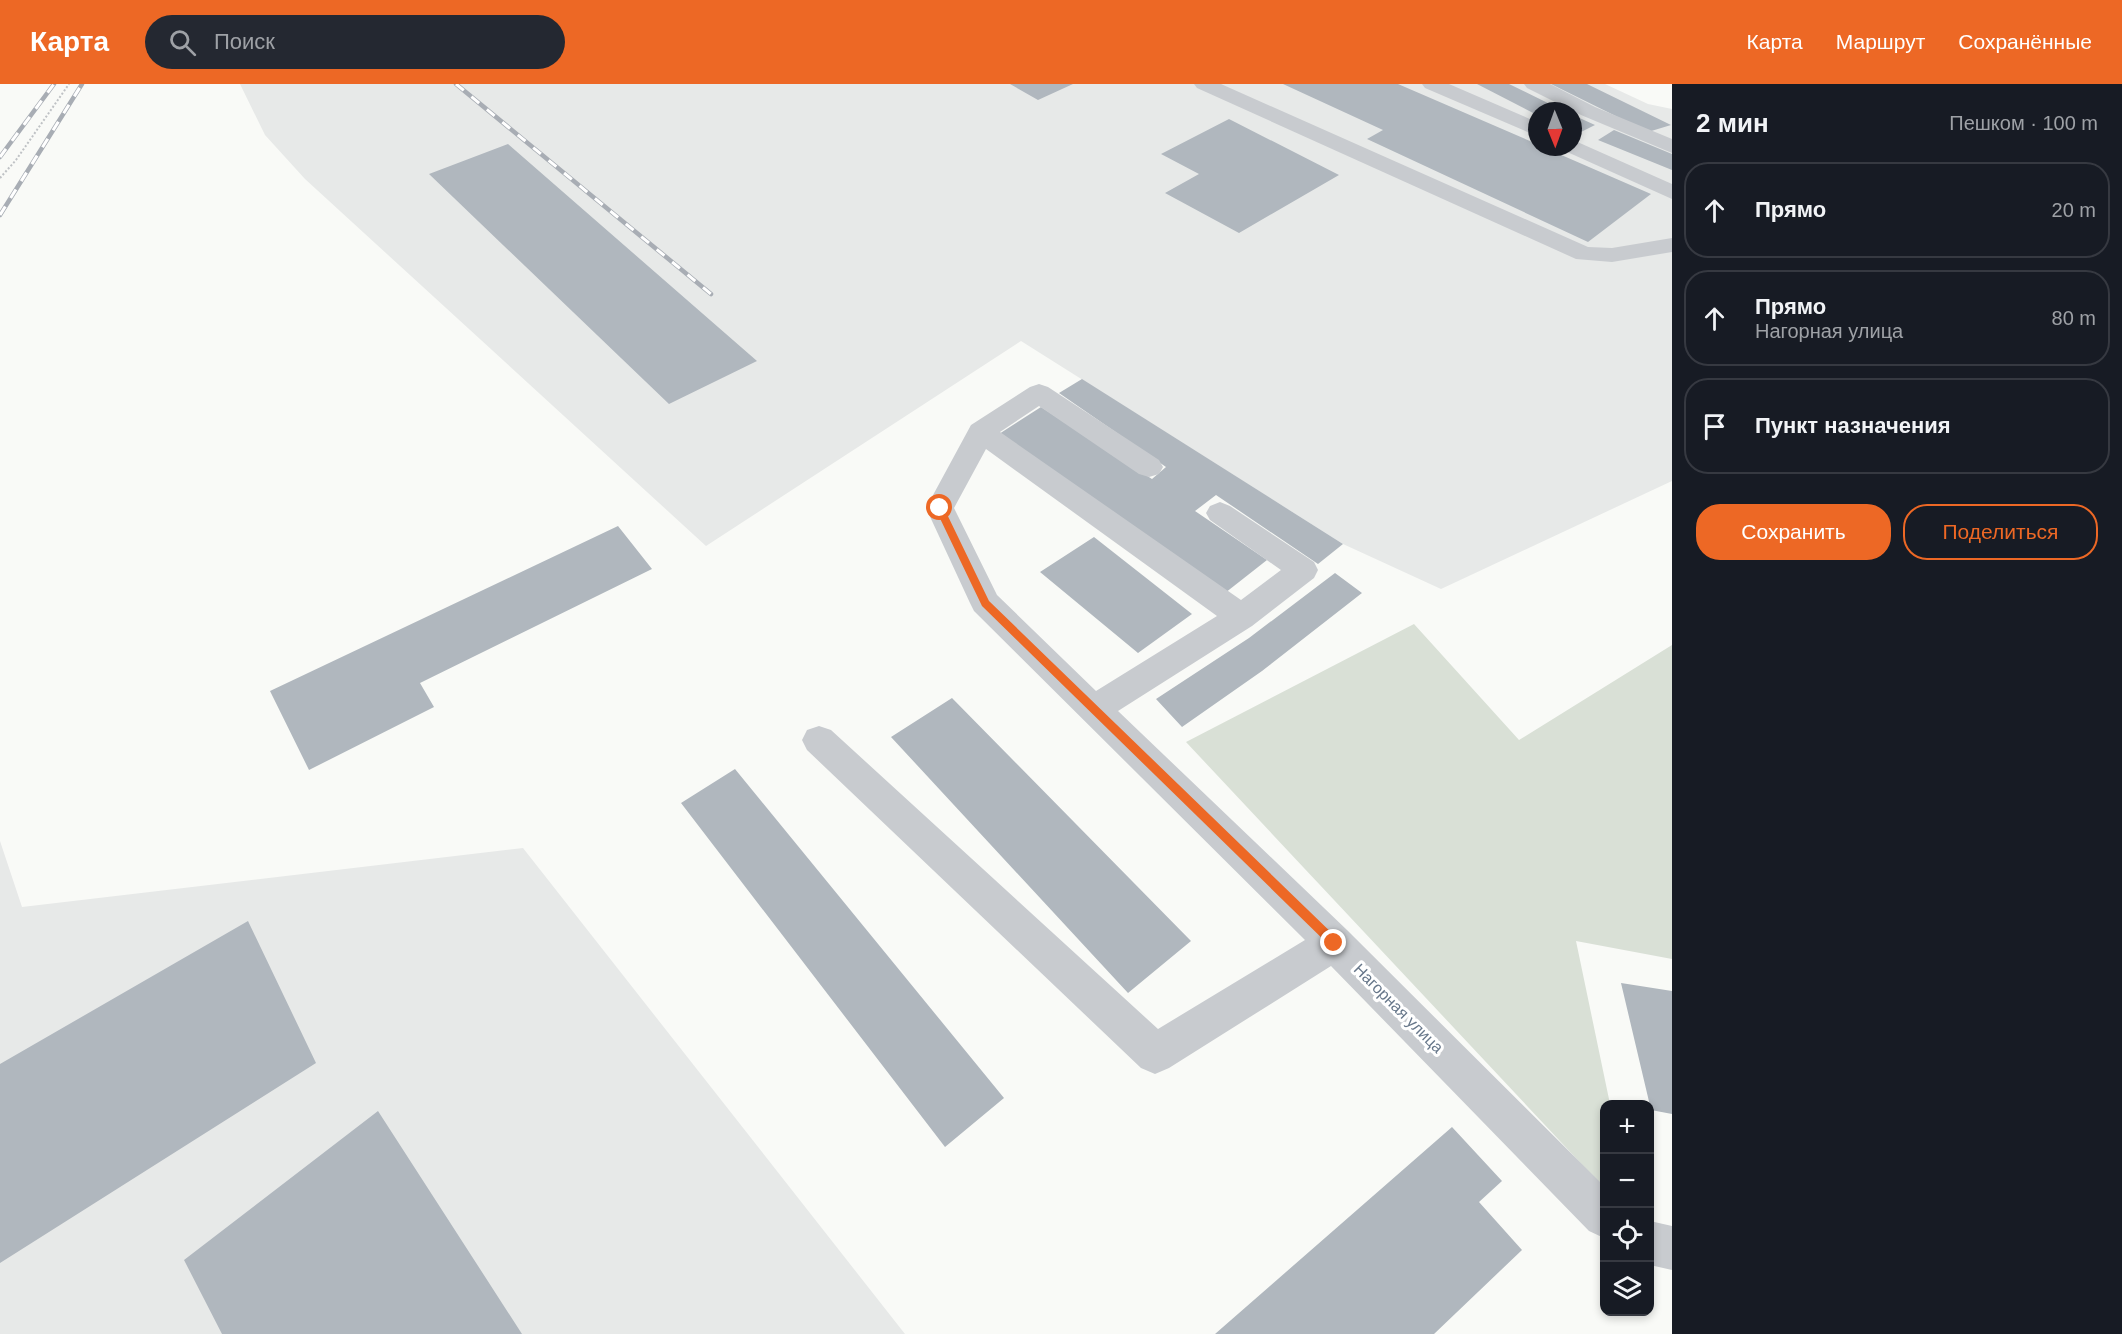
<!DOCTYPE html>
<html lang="ru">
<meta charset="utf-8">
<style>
body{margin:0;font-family:Arial,sans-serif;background:#242831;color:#f1f3f6}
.controls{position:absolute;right:18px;bottom:18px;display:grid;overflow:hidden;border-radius:12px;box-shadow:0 3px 9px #0003}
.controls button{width:54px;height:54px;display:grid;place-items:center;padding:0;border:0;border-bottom:2px solid #363941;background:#171b24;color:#f1f3f6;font:30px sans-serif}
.compass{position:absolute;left:1528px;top:18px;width:54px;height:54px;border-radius:50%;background:#171b24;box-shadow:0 3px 9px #0003;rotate:179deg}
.stop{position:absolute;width:18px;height:18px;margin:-14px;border:4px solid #ed6825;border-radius:50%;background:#fff}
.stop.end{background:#ed6825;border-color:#fff;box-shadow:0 2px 6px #0008}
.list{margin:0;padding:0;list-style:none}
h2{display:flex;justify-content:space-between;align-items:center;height:78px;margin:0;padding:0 24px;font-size:26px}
h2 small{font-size:20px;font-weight:400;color:#9ea1a6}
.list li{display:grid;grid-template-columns:39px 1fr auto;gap:18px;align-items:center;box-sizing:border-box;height:96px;margin:0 12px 12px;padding:0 12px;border:2px solid #363941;border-radius:24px}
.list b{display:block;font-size:22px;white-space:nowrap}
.list p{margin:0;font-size:20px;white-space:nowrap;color:#9ea1a6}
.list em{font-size:20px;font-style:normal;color:#9ea1a6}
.actions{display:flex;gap:12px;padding:18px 24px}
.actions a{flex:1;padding:14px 0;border:2px solid #ed6825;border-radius:24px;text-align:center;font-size:21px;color:#ed6825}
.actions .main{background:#ed6825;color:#fff}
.icon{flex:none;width:33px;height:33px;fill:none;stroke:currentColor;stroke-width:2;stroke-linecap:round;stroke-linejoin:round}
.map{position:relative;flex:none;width:1672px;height:1250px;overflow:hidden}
header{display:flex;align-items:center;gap:36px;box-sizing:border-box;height:84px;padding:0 30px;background:#ed6825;color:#fff}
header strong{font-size:28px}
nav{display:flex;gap:33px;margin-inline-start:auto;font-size:21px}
.search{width:420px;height:54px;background:#242831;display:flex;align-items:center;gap:15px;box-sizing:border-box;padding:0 21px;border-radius:33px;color:#9ea1a6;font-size:22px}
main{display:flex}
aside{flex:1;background:#171b24}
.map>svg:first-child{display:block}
.built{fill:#e7e9e8;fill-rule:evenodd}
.green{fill:#d9e0d6}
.building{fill:#b0b7be}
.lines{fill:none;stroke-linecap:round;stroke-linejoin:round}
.path{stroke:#bfc2c5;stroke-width:2;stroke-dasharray:2 2;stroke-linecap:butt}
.minor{fill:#c8cbcf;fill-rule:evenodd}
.rail-casing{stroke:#a8adb4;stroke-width:4.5}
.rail{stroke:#fff;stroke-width:3;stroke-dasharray:10;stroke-linecap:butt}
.route{fill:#ed6825}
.labels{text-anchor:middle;stroke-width:6;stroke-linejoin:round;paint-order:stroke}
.street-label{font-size:16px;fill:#67778a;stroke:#fff}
</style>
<header>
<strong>Карта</strong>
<div class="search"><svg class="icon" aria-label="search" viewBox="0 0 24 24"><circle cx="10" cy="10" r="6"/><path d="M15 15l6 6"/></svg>Поиск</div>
<nav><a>Карта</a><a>Маршрут</a><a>Сохранённые</a></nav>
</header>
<main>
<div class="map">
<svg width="1672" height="1250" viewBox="0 0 1672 1250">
<rect width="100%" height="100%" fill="#f9faf7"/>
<path class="built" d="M 240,0 L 1605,0 L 1648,20 L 1672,25 L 1672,397 L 1441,505 L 1343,460 L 1021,257 L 706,462 L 305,95 L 265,51 ZM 1537,27 L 1573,27 L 1573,63 L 1537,63 Z
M 0,757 L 22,823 L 523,764 L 905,1250 L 0,1250 Z"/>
<path class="green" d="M 1414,540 L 1519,656 L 1672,561 L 1672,875 L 1576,857 L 1610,1020 L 1604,1020 L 1604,1104 L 1186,658 Z"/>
<path class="building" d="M 1010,0 L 1073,0 L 1038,16 Z
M 1283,0 L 1398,0 L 1537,60 L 1537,63 L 1543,63 L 1651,110 L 1588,158 L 1367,55 L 1383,46 Z
M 1477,0 L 1509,0 L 1564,27 L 1537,27 L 1537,31 Z
M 1551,0 L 1587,0 L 1671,41 L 1648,48 Z
M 1573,31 L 1595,41 L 1579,49 L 1573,47 Z
M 1229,35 L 1339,91 L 1239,149 L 1165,109 L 1199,90 L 1161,70 Z
M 1614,46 L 1672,70 L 1672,86 L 1598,56 Z
M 508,60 L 757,277 L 669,320 L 429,90 Z
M 1082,295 L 1343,460 L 1318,480 L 1216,411 L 1195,427 L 1267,476 L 1225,509 L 999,350 L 1041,323 L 1152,395 L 1166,383 L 1059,309 Z
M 618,442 L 652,485 L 420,599 L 434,623 L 309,686 L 270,607 Z
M 1094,453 L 1192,530 L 1138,569 L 1040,488 Z
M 1335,489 L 1362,509 L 1262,587 L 1182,643 L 1156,615 L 1249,554 Z
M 952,614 L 1191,857 L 1128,909 L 891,653 Z
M 735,685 L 1004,1014 L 945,1063 L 681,719 Z
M 248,837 L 316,979 L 0,1179 L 0,980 Z
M 1621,899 L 1672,907 L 1672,1030 L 1651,1026 Z
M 378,1027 L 522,1250 L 222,1250 L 184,1176 Z
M 1452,1043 L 1502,1097 L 1479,1118 L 1522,1166 L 1434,1250 L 1215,1250 Z"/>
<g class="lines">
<path class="path" d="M 0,94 L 16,76 L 69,0"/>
<path class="minor" d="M 1194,0 L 1221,0 L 1588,163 L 1612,164 L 1672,154 L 1672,168 L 1612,178 L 1576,175 L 1197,4 Z
M 1422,0 L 1449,0 L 1537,38 L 1537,52 L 1425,4 Z
M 1524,0 L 1550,0 L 1595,23 L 1672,55 L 1672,69 L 1581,31 L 1527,4 Z
M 1573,56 L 1672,100 L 1672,115 L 1565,67 L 1563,63 L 1573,63 Z
M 1039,300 L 1048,303 L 1159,376 L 1163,383 L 1159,390 L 1149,393 L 1139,390 L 1039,322 L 1000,348 L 1241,516 L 1281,486 L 1210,436 L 1206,429 L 1210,422 L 1220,418 L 1230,422 L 1314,478 L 1318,486 L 1314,494 L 1252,542 L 1118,627 L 1347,846 L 1604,1102 L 1604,1154 L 1589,1147 L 1331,882 L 1169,984 L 1155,990 L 1141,984 L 807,666 L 802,656 L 807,646 L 819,642 L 831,646 L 1158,945 L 1305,856 L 974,527 L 970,519 L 926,424 L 971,341 L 1030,303 ZM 986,365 L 1217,532 L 1096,607 L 997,511 L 954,424 Z
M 1650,1137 L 1672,1142 L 1672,1186 L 1650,1181 Z"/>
<g class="rail-casing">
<path id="rail" d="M 456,0 L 711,210
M 0,73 L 54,0
M 0,131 L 82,0"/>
</g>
<use href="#rail" class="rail"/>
</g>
<path class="route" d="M 940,421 L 944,424 L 989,517 L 1338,855 L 1338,862 L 1330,862 L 982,522 L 935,424 Z"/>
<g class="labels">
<g class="street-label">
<text transform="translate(1399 924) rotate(45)" y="6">Нагорная улица</text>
</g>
</g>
</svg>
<div class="controls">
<button>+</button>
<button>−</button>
<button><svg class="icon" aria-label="locate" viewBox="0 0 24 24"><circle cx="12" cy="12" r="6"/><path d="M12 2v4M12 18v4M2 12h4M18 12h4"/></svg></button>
<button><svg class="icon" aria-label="layers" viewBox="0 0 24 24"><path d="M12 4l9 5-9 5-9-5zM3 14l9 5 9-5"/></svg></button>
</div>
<svg class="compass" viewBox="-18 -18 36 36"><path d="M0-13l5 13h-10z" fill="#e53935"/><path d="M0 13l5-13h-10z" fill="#9ea1a6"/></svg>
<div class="stop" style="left:940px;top:424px"></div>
<div class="stop end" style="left:1334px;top:859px"></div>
</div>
<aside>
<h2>2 мин<small>Пешком · 100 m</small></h2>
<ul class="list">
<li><svg class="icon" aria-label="ahead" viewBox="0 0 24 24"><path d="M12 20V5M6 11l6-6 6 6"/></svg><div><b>Прямо</b></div><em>20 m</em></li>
<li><svg class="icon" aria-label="ahead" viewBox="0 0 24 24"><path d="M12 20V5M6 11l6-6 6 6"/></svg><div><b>Прямо</b><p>Нагорная улица</p></div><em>80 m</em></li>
<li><svg class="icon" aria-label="arrive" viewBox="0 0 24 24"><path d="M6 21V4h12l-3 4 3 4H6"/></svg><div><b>Пункт назначения</b></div></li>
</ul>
<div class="actions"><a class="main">Сохранить</a><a>Поделиться</a></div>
</aside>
</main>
